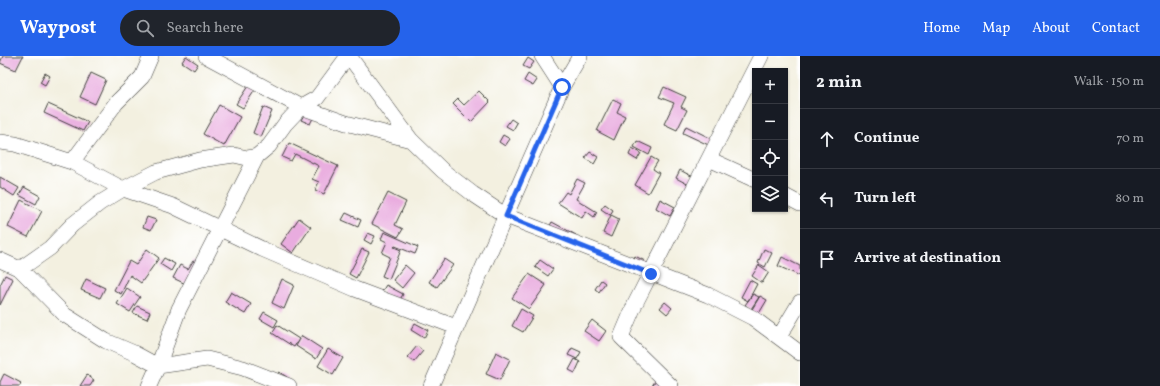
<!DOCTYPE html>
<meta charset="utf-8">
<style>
body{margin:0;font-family:Vollkorn,serif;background:#20242c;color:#f1f3f6}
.controls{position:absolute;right:12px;top:12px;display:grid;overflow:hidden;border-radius:0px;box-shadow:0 1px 3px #0004}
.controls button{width:36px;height:36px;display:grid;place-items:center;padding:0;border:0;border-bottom:1px solid #363941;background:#171b24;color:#f1f3f6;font:20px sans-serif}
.stop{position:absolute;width:12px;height:12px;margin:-9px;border:3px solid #2563eb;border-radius:50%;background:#fff}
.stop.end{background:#2563eb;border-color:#fff;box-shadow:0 1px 4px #0008}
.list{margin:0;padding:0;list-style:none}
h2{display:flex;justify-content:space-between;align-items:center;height:52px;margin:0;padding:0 16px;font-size:17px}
h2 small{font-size:13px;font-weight:400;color:#9ea1a6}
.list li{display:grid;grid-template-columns:26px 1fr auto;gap:12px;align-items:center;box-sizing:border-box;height:60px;padding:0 16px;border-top:1px solid #363941}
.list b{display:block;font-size:15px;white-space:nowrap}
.list em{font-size:13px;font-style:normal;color:#9ea1a6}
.icon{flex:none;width:22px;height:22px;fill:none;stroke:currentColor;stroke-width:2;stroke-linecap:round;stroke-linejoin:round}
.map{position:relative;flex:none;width:800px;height:330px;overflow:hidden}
header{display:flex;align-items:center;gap:24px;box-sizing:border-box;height:56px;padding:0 20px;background:#2563eb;color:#fff}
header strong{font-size:19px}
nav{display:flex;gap:22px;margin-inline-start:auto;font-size:14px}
.search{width:280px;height:36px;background:#20242c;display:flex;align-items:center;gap:10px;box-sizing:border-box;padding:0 14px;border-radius:22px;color:#9ea1a6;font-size:15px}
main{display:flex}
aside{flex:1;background:#171b24}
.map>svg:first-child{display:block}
.building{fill:#e9acdf}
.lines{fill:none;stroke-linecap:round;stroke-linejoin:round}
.minor-casing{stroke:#3c3c39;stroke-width:16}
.minor{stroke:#fff;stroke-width:15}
.route{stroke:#2563eb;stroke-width:5}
</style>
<header>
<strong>Waypost</strong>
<div class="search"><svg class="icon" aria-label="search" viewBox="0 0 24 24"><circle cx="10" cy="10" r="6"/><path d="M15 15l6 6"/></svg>Search here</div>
<nav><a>Home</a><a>Map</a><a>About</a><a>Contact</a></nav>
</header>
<main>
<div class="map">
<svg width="800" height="330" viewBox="0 0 800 330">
<rect width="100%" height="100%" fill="#fff"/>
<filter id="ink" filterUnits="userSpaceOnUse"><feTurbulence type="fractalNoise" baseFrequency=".025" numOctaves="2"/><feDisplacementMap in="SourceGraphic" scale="8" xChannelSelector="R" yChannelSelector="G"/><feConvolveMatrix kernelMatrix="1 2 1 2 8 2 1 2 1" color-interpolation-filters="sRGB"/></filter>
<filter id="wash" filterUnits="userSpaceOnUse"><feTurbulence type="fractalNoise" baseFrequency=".012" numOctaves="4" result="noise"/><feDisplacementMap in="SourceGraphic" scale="16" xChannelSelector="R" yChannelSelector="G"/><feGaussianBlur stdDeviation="0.9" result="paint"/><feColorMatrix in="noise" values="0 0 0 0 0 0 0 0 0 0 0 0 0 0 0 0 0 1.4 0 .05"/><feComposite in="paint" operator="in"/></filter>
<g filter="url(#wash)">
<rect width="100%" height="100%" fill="#f3f0e0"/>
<g id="blocks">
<path class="building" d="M 3,0 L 23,0 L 16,14 L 0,7 Z
M 186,0 L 198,8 L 194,14 L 182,6 Z
M 528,2 L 534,6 L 529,13 L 523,10 Z
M 45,17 L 50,20 L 45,29 L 40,26 Z
M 91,17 L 106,24 L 95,48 L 80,41 Z
M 528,18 L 537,24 L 533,30 L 524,25 Z
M 248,30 L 255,34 L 243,52 L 236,48 Z
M 664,31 L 686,41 L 681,51 L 687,54 L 677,74 L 664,68 L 674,47 L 659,41 Z
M 479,35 L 490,46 L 471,66 L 453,48 L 458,43 L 464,49 Z
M 613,43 L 621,47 L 617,56 L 625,60 L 614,84 L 597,75 Z
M 48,48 L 88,66 L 83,75 L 44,57 Z
M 219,49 L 240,61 L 224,90 L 203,78 Z
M 263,51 L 272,55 L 261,81 L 253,77 Z
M 305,57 L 313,62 L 310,68 L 301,64 Z
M 511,63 L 517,67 L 513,74 L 506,70 Z
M 686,70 L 712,83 L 717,93 L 683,77 Z
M 503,79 L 510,83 L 505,90 L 499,86 Z
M 637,85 L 652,92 L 649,99 L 634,91 Z
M 289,87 L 338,110 L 324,138 L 315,134 L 319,126 L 312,123 L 319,110 L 295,98 L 291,105 L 282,101 Z
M 632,92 L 641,97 L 637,104 L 629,99 Z
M 590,96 L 598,101 L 594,108 L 585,102 Z
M 651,101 L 658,105 L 653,113 L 659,117 L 648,137 L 635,129 Z
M 680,114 L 695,122 L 691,130 L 676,122 Z
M 0,121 L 19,132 L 14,140 L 0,131 Z
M 577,123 L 585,127 L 576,143 L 597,156 L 594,161 L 586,155 L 582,162 L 558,147 L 566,136 L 569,138 Z
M 24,131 L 40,140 L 36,148 L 19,139 Z
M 388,137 L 406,146 L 395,169 L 403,173 L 398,181 L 372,168 Z
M 660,143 L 675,151 L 670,160 L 656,152 Z
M 21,144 L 42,155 L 28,181 L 8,171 Z
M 605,148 L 613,154 L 610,159 L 601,153 Z
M 346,157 L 361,164 L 358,171 L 342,164 Z
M 611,159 L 619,163 L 611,181 L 603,177 Z
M 147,161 L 156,164 L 151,174 L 143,171 Z
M 299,162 L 311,171 L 293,197 L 281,188 Z
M 552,166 L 576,179 L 571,188 L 547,175 Z
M 384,176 L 418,191 L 415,198 L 395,190 L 394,191 L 401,194 L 389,223 L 382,220 L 390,201 L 382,197 L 387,186 L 381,183 Z
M 368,177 L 375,180 L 371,188 L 364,184 Z
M 147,193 L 159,202 L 141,227 L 130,219 L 121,238 L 114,234 L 129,205 L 136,209 Z
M 362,193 L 369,196 L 356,222 L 349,218 Z
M 764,193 L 772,197 L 765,211 L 758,207 Z
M 635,200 L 645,205 L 641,212 L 632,207 Z
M 782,201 L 800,210 L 800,220 L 778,210 Z
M 164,202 L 175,208 L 171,215 L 160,208 Z
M 444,203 L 453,209 L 437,231 L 429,226 Z
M 540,204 L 553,213 L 548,220 L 535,211 Z
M 193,205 L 201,209 L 190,230 L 173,222 L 180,209 L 188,213 Z
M 405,209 L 414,217 L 402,232 L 393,224 Z
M 759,209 L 769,216 L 762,227 L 752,220 Z
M 529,218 L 546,229 L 529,253 L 512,242 Z
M 5,219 L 13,223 L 0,249 L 0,229 Z
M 86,223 L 105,232 L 100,242 L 81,234 Z
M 282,223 L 294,229 L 284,253 L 272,247 Z
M 601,224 L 605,227 L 599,236 L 595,233 Z
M 750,224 L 757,228 L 748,245 L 741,241 Z
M 386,229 L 403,238 L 399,246 L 381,237 Z
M 127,232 L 140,241 L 130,256 L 117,248 Z
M 231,236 L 251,248 L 245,258 L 225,246 Z
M 753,238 L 759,241 L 751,253 L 745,249 Z
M 760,240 L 767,244 L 758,259 L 751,255 Z
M 665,246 L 672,252 L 667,258 L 660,252 Z
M 137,250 L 150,256 L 147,263 L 133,257 Z
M 521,253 L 533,260 L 523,276 L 512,270 Z
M 264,256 L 278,264 L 274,271 L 260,263 Z
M 592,264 L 606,275 L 599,285 L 584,275 Z
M 415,267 L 428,274 L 424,282 L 411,274 Z
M 277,269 L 299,283 L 294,291 L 272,277 Z
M 302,280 L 322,293 L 316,303 L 296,290 Z
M 417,290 L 423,295 L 414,306 L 408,301 Z
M 572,292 L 581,296 L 577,303 L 568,299 Z
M 328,293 L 343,302 L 333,319 L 318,310 Z
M 496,296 L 510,303 L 500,324 L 486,318 Z
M 575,303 L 580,306 L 575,317 L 569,314 Z
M 279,316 L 287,321 L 283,327 L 275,322 Z
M 4,318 L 21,327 L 20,330 L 0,330 L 0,326 Z
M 87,319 L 94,324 L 90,330 L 80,330 Z
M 657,322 L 668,330 L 652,330 Z"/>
</g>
</g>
<g filter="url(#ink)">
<use href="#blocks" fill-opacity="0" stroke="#3c3c39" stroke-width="1"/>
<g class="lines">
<g class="minor-casing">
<path id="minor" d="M 206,0 L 301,51 L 346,67 L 411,84
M 349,0 L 411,84 L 443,115 L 473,138 L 506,160 L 708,239 L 753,262 L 800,297
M 542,0 L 562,31
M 0,86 L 15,88 L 72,106 L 123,133 L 173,150 L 262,193 L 355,233 L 456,271
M 709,103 L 755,124
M 72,106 L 116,47 L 142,21 L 151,0
M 785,140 L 800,148
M 0,204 L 20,213 L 65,259 L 106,285 L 134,297 L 158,310 L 207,303 L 243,312 L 289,330
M 20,213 L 50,192 L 72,169 L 100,147 L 123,133 L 156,116 L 200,104 L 234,99 L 247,102 L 257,100
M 779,281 L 800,246
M 149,330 L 158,310 L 179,253 L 257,100 L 269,90 L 285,68 L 301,51 L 317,42 L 348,0
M 431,330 L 562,31 L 580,0
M 671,330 L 621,281 L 635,248 L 761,0"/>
</g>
<use href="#minor" class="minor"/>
</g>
</g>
<g class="lines" filter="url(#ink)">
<path class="route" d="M 562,31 L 506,160 L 651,218"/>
</g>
</svg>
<div class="controls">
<button>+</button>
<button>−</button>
<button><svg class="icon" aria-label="locate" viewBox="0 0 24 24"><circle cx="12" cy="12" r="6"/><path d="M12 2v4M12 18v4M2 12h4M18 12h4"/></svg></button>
<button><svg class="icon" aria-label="layers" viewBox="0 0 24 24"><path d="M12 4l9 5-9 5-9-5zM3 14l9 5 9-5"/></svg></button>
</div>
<div class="stop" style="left:562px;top:31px"></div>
<div class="stop end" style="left:651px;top:218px"></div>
</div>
<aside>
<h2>2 min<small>Walk · 150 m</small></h2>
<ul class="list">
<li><svg class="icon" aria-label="ahead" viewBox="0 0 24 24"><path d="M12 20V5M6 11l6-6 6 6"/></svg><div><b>Continue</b></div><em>70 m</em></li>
<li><svg class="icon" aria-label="left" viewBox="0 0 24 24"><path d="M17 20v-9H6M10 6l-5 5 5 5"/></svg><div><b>Turn left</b></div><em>80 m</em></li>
<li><svg class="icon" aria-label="arrive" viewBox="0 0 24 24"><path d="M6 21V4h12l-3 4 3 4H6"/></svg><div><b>Arrive at destination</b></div></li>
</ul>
</aside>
</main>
